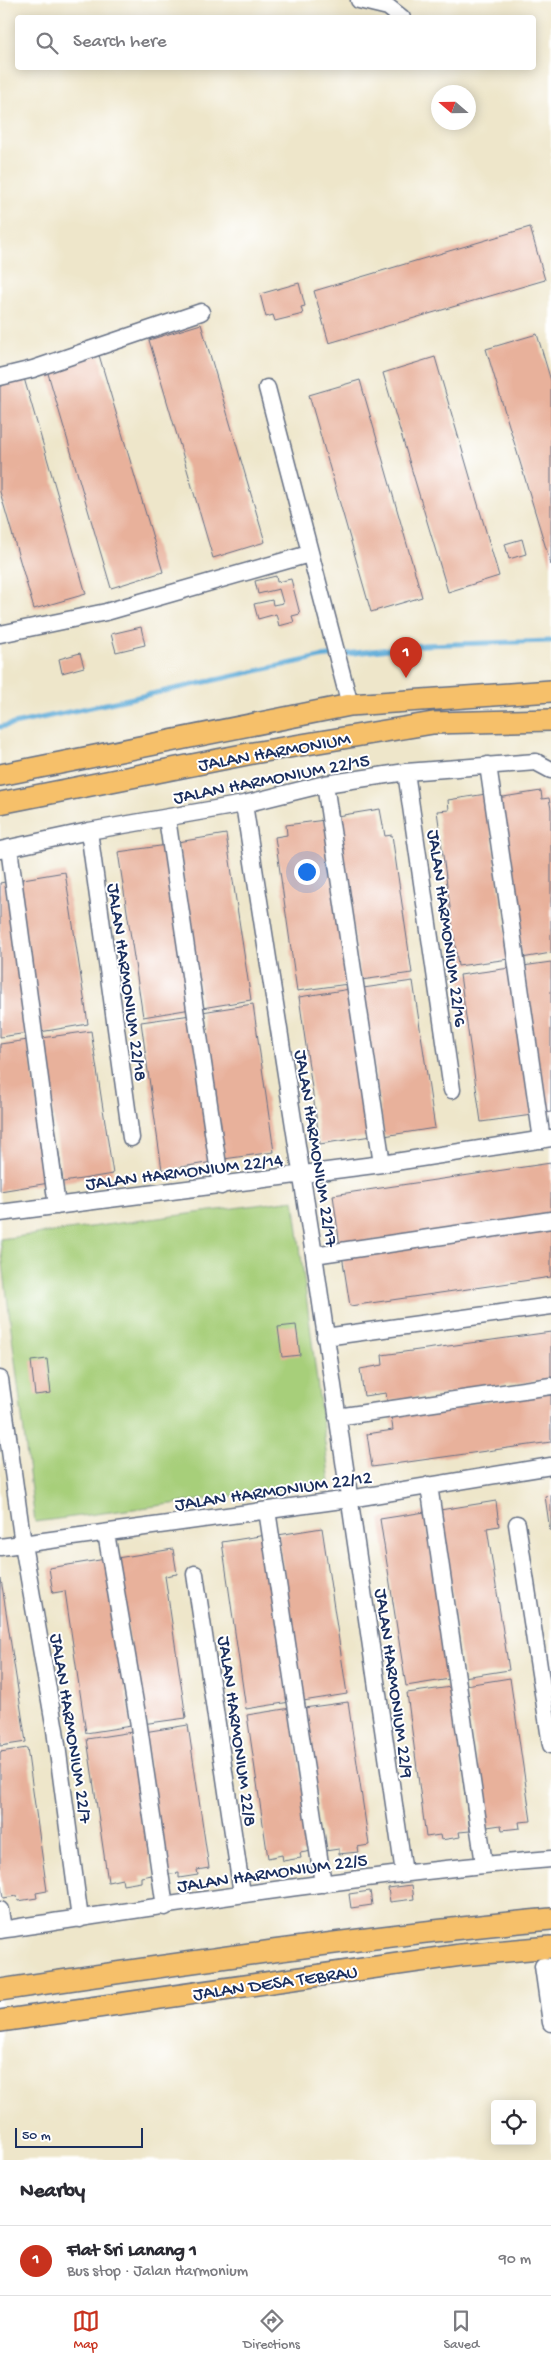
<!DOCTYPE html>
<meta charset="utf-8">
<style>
body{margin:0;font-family:"Gochi Hand",sans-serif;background:#f2f2f3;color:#2b2b33}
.controls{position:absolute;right:15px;bottom:15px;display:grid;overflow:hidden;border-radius:5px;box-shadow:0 2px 12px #0003}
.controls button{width:45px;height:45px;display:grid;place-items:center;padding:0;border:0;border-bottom:1px solid #e1e1e2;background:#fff;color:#2b2b33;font:25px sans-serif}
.compass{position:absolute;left:431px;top:85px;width:45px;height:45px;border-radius:50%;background:#fff;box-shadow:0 2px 12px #0003;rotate:290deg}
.scale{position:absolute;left:15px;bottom:12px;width:128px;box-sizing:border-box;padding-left:5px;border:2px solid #1b2f5e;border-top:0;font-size:14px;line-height:18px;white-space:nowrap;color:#1b2f5e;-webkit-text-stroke:4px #fff;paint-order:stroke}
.you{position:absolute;left:306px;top:871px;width:18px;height:18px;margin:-12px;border:4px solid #fff;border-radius:50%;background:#1a73e8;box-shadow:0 0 0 8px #1a73e833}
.badge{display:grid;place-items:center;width:32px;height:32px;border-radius:50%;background:#c8321e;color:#fff;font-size:16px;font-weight:700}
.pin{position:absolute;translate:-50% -41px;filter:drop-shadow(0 1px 2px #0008)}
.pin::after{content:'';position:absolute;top:26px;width:18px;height:15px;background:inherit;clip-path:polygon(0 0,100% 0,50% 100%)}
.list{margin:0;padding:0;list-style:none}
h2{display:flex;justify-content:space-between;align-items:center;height:65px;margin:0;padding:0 20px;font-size:21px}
h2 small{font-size:16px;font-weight:400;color:#7c7c81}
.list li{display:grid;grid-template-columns:32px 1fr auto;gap:15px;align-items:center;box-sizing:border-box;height:70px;padding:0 20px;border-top:1px solid #e1e1e2}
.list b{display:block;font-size:19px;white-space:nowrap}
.list p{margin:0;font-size:16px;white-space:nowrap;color:#7c7c81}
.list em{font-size:16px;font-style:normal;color:#7c7c81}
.icon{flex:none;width:28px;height:28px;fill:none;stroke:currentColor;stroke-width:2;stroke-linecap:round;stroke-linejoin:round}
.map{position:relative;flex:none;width:551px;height:2160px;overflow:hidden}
.search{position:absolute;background:#fff;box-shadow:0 2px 12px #0003;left:15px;right:15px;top:15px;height:55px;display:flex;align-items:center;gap:12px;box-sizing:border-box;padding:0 18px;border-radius:5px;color:#7c7c81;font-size:19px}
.sheet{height:135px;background:#fff}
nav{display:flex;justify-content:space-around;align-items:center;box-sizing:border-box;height:70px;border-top:1px solid #e1e1e2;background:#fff;font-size:14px;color:#7c7c81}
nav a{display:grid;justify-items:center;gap:2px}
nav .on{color:#c8321e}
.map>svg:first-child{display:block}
.green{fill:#a7cf7a;stroke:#617f6c}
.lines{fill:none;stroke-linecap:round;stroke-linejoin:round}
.stream{stroke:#5facd8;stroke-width:5}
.building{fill:#e8b19b}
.minor-casing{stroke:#656f84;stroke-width:19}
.major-casing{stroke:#656f84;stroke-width:24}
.minor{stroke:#fff;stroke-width:16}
.major{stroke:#f6c06b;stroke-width:21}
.labels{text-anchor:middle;stroke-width:4;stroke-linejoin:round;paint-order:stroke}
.street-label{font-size:19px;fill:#1b2f5e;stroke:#fff}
</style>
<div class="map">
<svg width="551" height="2160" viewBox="0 0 551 2160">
<rect width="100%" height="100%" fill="#fff"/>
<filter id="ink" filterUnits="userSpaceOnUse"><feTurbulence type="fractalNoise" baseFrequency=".02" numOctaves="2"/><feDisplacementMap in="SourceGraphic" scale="10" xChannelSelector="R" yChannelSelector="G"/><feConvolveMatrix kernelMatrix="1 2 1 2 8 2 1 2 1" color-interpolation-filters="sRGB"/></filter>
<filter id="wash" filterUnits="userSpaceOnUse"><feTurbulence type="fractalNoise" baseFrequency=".0096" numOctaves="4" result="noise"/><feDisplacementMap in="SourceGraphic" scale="20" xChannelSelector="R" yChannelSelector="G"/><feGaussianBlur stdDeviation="1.12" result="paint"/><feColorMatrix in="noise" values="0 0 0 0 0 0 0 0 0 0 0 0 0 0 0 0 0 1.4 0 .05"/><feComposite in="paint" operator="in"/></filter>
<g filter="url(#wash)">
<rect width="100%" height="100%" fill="#eee6ca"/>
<path class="green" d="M 294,1200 L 330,1483 L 35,1522 L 0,1239 Z"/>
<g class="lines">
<path class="stream" d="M 0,727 L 320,657 L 424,645 L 551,641"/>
</g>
<g id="blocks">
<path class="building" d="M 530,227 L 545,280 L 329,343 L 314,291 Z
M 299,283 L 305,306 L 301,307 L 303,314 L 275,321 L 273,315 L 266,317 L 260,294 Z
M 201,324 L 265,542 L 213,558 L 149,340 Z
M 537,334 L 551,381 L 551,565 L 486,349 Z
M 99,355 L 163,572 L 111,588 L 47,370 Z
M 435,357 L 499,576 L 448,592 L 383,373 Z
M 24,378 L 86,594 L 34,609 L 0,492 L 0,385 Z
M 360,380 L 422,597 L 371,612 L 309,395 Z
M 522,539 L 526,554 L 509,559 L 505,544 Z
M 276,576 L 277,582 L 291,579 L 300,614 L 292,616 L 294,622 L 279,626 L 276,614 L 258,619 L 254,604 L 272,600 L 273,605 L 283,603 L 279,589 L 258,594 L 255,581 Z
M 141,627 L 145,645 L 116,652 L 111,634 Z
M 80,653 L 84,667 L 62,673 L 59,659 Z
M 541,791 L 542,799 L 549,798 L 551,809 L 551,953 L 522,958 L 497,798 Z
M 486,794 L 509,959 L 458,966 L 437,811 L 449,810 L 448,800 Z
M 380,809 L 385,836 L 392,835 L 412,973 L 361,980 L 337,816 Z
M 325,820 L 348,984 L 297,991 L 275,837 L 287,835 L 286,825 Z
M 226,834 L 251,1000 L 202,1008 L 178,842 Z
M 167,845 L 191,1009 L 143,1017 L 118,852 Z
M 65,872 L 88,1024 L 40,1032 L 17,880 Z
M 5,882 L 28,1033 L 0,1037 L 0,883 Z
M 551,962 L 551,1112 L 545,1113 L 523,966 Z
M 510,968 L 532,1115 L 481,1122 L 460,975 Z
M 413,981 L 435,1128 L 384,1136 L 363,988 Z
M 350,989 L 371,1136 L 320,1144 L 299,997 Z
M 253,1004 L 274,1152 L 224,1159 L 202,1012 Z
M 191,1015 L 213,1162 L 162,1170 L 141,1022 Z
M 91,1031 L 113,1174 L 63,1182 L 42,1038 Z
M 28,1040 L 49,1183 L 0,1191 L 0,1044 Z
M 551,1163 L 551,1215 L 340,1246 L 333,1195 Z
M 551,1225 L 551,1277 L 350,1306 L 342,1255 Z
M 296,1325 L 300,1355 L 282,1357 L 278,1327 Z
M 551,1332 L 551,1379 L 387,1401 L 386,1393 L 364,1396 L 360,1369 L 383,1365 L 382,1355 Z
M 47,1359 L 51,1393 L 35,1395 L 31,1361 Z
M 551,1392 L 551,1442 L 372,1467 L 367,1434 L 393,1430 L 391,1415 Z
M 551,1495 L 551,1531 L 550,1531 L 545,1496 Z
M 496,1501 L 499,1526 L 487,1528 L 509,1670 L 464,1677 L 440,1510 Z
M 425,1512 L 450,1679 L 406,1686 L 380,1519 Z
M 322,1528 L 347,1694 L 303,1701 L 278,1535 Z
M 266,1535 L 290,1702 L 246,1709 L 222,1542 Z
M 173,1549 L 177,1574 L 165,1576 L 186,1718 L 142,1724 L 117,1558 Z
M 106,1559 L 131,1726 L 86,1733 L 65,1591 L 53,1593 L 49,1568 Z
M 1,1579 L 26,1742 L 0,1746 L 0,1580 Z
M 510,1678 L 531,1821 L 519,1822 L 520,1828 L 502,1830 L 501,1825 L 487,1827 L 466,1685 Z
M 451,1687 L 470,1831 L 459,1832 L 460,1837 L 441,1840 L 440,1835 L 426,1837 L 407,1693 Z
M 348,1702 L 369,1845 L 357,1847 L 358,1852 L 339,1854 L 339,1849 L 325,1851 L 304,1708 Z
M 291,1708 L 312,1851 L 300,1853 L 301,1858 L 283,1861 L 282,1855 L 268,1858 L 247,1715 Z
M 188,1725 L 209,1868 L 197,1870 L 198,1875 L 179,1878 L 179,1873 L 164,1875 L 144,1732 Z
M 132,1732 L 152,1875 L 141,1877 L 141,1882 L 123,1885 L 122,1879 L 108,1882 L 87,1739 Z
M 27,1748 L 47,1891 L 36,1893 L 37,1898 L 18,1901 L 17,1896 L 3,1898 L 0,1878 L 0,1752 Z
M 412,1885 L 414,1899 L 390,1902 L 388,1888 Z
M 370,1891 L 372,1905 L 351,1908 L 349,1894 Z"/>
</g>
</g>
<g filter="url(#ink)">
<use href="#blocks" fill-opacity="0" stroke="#656f84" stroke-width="1"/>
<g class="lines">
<g class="minor-casing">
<path id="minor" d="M 359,0 L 388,7 L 402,18
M 0,377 L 33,369 L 201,312
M 267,388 L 350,705
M 0,634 L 106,612 L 309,554
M 488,765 L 542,1140
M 406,772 L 452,1090
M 325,784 L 382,1164
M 244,804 L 314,1255 L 404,1873
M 167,818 L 221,1186
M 89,831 L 131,1138
M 9,848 L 57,1206
M 0,850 L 89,831 L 244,804 L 325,784 L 406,772 L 536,762 L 551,770
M 0,1213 L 382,1164 L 551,1138
M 314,1255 L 551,1220
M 325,1337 L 551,1306
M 0,1379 L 23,1544 L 55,1730 L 80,1919
M 337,1417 L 551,1386
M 429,1485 L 484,1864
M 267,1510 L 323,1884
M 517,1524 L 551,1745
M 106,1533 L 138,1720 L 165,1907
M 0,1547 L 349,1499 L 551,1466
M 195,1574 L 242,1894
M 0,1910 L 3,1929
M 0,1930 C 183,1903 366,1874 551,1859
M 551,1967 L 543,1966 L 551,2023"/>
</g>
<g class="major-casing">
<path id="major" d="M 0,775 L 350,705 L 551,691
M 0,803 L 253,753 L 433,723 L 551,720
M 0,1990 C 183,1963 366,1936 551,1919
M 0,2021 L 461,1955 L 551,1947"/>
</g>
<use href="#minor" class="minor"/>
<use href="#major" class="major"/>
</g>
</g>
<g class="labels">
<g class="street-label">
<text transform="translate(274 750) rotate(-10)" y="7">JALAN HARMONIUM</text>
<text transform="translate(271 777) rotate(-11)" y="7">JALAN HARMONIUM 22/15</text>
<text transform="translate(449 928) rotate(82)" y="7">JALAN HARMONIUM 22/16</text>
<text transform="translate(129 982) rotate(82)" y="7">JALAN HARMONIUM 22/18</text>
<text transform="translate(318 1148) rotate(81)" y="7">JALAN HARMONIUM 22/17</text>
<text transform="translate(184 1170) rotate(-7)" y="7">JALAN HARMONIUM 22/14</text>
<text transform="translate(273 1489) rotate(-8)" y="7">JALAN HARMONIUM 22/12</text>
<text transform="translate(396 1683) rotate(82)" y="7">JALAN HARMONIUM 22/9</text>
<text transform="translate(73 1728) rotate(81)" y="7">JALAN HARMONIUM 22/7</text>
<text transform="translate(239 1731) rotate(82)" y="7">JALAN HARMONIUM 22/8</text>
<text transform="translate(272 1871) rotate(-8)" y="7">JALAN HARMONIUM 22/5</text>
<text transform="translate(275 1981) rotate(-8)" y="7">JALAN DESA TEBRAU</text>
</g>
</g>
</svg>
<div class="controls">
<button><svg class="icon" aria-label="locate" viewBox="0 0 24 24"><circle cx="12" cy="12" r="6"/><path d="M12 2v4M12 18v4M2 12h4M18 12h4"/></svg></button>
</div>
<svg class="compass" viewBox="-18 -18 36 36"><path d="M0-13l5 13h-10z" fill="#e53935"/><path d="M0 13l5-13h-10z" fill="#7c7c81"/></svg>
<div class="scale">50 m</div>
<div class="you"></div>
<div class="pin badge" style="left:406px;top:678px">1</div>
<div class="search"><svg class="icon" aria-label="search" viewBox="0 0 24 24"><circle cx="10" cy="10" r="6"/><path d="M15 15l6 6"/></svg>Search here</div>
</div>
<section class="sheet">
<h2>Nearby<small></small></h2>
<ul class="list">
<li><span class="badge">1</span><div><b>Flat Sri Lanang 1</b><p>Bus stop · Jalan Harmonium</p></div><em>90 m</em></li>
</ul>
</section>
<nav>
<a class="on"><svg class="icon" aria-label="map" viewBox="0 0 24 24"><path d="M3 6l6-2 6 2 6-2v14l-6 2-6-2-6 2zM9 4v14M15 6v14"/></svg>Map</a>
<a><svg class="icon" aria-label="directions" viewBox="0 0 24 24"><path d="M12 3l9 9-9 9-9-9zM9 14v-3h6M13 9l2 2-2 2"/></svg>Directions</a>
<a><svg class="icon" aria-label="saved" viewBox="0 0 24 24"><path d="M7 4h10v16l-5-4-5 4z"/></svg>Saved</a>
</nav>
